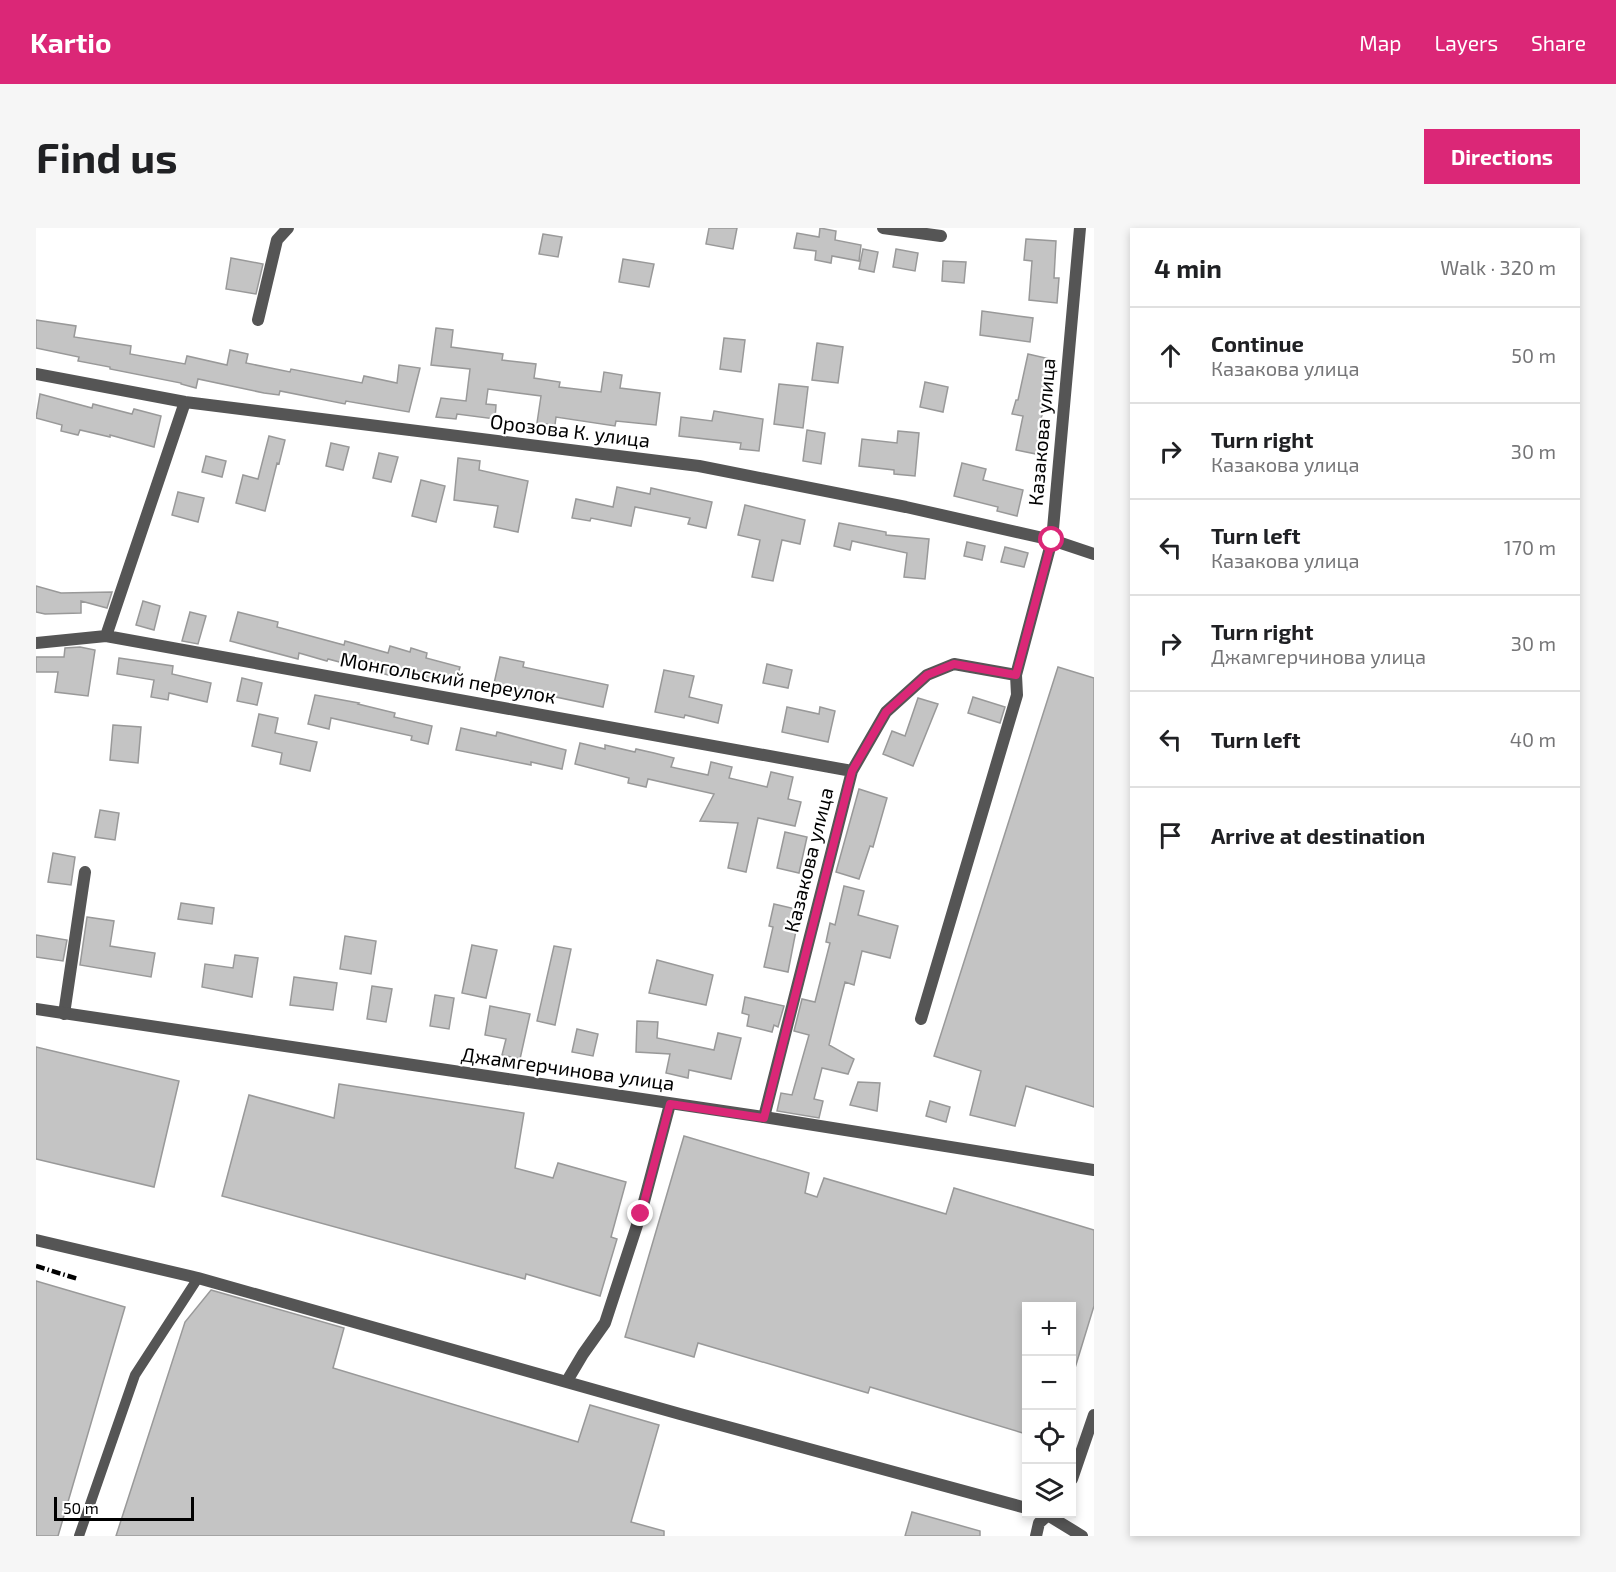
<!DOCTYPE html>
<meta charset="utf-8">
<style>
body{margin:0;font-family:"Exo 2",sans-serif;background:#f6f6f6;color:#202124}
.controls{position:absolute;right:18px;bottom:18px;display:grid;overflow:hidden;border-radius:0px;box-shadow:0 3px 9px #0003}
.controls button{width:54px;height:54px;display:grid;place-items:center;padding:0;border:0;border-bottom:2px solid #e0e0e0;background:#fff;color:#202124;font:30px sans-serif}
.scale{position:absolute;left:18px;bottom:15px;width:140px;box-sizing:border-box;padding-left:6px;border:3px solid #000;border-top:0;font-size:16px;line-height:21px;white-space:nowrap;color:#000;-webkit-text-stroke:4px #fff;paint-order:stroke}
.stop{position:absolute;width:18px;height:18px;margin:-14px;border:4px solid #db2777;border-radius:50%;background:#fff}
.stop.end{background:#db2777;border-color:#fff;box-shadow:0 2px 6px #0008}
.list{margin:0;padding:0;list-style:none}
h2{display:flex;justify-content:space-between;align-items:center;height:78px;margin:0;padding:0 24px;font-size:26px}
h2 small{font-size:20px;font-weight:400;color:#757577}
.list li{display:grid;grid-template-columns:39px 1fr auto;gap:18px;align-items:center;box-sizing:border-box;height:96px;padding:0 24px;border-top:2px solid #e0e0e0}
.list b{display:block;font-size:22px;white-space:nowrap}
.list p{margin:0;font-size:20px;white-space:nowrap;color:#757577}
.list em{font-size:20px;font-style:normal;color:#757577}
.icon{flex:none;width:33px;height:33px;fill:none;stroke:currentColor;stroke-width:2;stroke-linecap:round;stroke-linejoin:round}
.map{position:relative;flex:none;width:1058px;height:1308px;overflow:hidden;border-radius:0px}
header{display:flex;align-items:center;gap:36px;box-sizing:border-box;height:84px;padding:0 30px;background:#db2777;color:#fff}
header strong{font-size:28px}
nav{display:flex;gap:33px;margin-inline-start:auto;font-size:21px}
.intro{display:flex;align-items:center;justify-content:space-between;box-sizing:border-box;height:144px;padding:0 36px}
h1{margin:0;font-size:42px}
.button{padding:15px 27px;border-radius:0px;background:#db2777;color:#fff;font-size:21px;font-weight:700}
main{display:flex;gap:36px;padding:0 36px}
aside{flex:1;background:#fff;border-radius:0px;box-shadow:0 3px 9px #0003}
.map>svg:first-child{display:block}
.building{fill:#c4c4c4;stroke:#999;stroke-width:1.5}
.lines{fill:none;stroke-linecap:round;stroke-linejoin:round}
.service{stroke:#555;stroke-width:10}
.minor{stroke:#555;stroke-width:12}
.tertiary{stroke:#555;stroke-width:12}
.rail{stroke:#000;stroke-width:4.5;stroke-dasharray:9 3 1.5 3;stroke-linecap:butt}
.route{stroke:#db2777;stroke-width:8}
.labels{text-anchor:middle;stroke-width:4.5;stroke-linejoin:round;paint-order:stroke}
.street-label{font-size:20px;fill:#000;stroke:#fff}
</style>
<header>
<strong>Kartio</strong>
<nav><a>Map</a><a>Layers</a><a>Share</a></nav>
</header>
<div class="intro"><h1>Find us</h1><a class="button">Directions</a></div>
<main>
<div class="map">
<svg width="1058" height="1308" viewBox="0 0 1058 1308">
<rect width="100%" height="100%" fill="#fff"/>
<path class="building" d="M 673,0 L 701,0 L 697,21 L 670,16 Z
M 784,0 L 800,3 L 799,12 L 825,17 L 823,33 L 796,28 L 795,35 L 779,32 L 780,23 L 758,20 L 761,5 L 783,9 Z
M 507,6 L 526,9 L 522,29 L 503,26 Z
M 990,11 L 1020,13 L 1018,50 L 1023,50 L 1021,75 L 993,72 L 996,33 L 988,32 Z
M 827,21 L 842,24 L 838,44 L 823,41 Z
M 860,21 L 882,25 L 879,43 L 857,39 Z
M 195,30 L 227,36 L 220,66 L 190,61 Z
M 587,31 L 618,36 L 613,59 L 583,54 Z
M 907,33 L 930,34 L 928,55 L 906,53 Z
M 946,83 L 997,90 L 994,114 L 944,107 Z
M 0,92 L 40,98 L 38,109 L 95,118 L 94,126 L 149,136 L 151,128 L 191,137 L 194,122 L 212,126 L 210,135 L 254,144 L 255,141 L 326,155 L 328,148 L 361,155 L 363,137 L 384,140 L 373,184 L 310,173 L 309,176 L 244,163 L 243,167 L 228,165 L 162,151 L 160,160 L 145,156 L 145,155 L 74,141 L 74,139 L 42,133 L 43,129 L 0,120 Z
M 400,100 L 417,102 L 415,119 L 467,126 L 466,132 L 500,136 L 498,150 L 524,154 L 523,159 L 565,164 L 568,144 L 586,147 L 584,160 L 624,165 L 620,197 L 580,193 L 579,198 L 520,189 L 519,197 L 501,195 L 505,168 L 452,161 L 450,176 L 460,177 L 459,191 L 421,186 L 420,191 L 400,189 L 405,170 L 430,173 L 434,141 L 395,137 Z
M 688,110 L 709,112 L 705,144 L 684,141 Z
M 781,115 L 807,119 L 802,155 L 776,152 Z
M 992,126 L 1014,131 L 1004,177 L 1008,178 L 1003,200 L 1010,201 L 1005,227 L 980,222 L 987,188 L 976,186 L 980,172 L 982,172 Z
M 889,154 L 912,159 L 907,184 L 884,179 Z
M 743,156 L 772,159 L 767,200 L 738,196 Z
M 4,166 L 56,180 L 57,176 L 96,186 L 98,181 L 125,188 L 118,219 L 74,207 L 74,209 L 44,202 L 42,207 L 25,203 L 26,197 L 0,190 Z
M 678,183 L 727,191 L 723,223 L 704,221 L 705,215 L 643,208 L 645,189 L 676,193 Z
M 771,202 L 789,205 L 785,236 L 767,233 Z
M 862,203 L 883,205 L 879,248 L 858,246 L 858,242 L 823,238 L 826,211 L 861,215 Z
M 233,208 L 249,212 L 243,236 L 241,235 L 229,283 L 200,275 L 207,247 L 222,251 Z
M 295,215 L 313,219 L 307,242 L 290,238 Z
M 343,225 L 362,229 L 355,254 L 337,250 Z
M 170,228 L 190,233 L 186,249 L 166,244 Z
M 422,230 L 444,233 L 443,242 L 492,253 L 482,304 L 458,299 L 462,278 L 418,272 Z
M 926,235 L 950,241 L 947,252 L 987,262 L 981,288 L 961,283 L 962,279 L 918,268 Z
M 385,252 L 409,258 L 400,294 L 376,288 Z
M 581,259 L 614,266 L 615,260 L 676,274 L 670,300 L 652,296 L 654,290 L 599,279 L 595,298 L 555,290 L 554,293 L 536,290 L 540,271 L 577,279 Z
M 142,264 L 168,270 L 162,294 L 136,287 Z
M 709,277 L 769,292 L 764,316 L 746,312 L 737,353 L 716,349 L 724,312 L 702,307 Z
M 803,295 L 850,304 L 850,307 L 893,311 L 889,351 L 868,349 L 871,325 L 816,313 L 814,322 L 798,318 Z
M 931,314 L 949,318 L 946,332 L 928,328 Z
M 969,319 L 992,325 L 988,339 L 965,334 Z
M 0,358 L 25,365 L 76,364 L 71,380 L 45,373 L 45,385 L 9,386 L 0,384 Z
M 107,373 L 124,378 L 118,402 L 100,397 Z
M 154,384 L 170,388 L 162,416 L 146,413 Z
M 202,384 L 242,394 L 241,399 L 308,417 L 309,413 L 352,425 L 354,418 L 374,424 L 375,420 L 391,425 L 390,430 L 424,439 L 419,457 L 361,444 L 360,449 L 292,431 L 291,433 L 263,425 L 262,431 L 194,413 Z
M 44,419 L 59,422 L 52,468 L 19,464 L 22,444 L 0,444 L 0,429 L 28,429 L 29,420 Z
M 464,429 L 488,434 L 487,439 L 572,457 L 567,479 L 482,461 L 481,466 L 457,460 Z
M 83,430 L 137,438 L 136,446 L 175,455 L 171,474 L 133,465 L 132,472 L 115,469 L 118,452 L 81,446 Z
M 731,436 L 756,442 L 752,460 L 727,455 Z
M 1022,439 L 1058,450 L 1058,879 L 990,858 L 979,898 L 934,887 L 945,843 L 898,828 Z
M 628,442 L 658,448 L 653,469 L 686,477 L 682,495 L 649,487 L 648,490 L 619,484 Z
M 206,450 L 226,455 L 221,477 L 201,473 Z
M 279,467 L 323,475 L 322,476 L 359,485 L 358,489 L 396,498 L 392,516 L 375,512 L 376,508 L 295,490 L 293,501 L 272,496 Z
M 937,469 L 969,479 L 964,495 L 932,485 Z
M 882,470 L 902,476 L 877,538 L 847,526 L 856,503 L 869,508 Z
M 751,479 L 783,486 L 784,479 L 799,483 L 792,514 L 746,504 Z
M 223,486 L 242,490 L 239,505 L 281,514 L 274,543 L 244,536 L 246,525 L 216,518 Z
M 77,497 L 105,499 L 102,535 L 74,532 Z
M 425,500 L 460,508 L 461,504 L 530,522 L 526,541 L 495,534 L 495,537 L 420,522 Z
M 544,515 L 569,521 L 569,517 L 599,524 L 600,521 L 618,525 L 638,530 L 635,539 L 672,547 L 675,534 L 696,539 L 693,550 L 731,559 L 735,544 L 757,549 L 752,571 L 765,574 L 759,598 L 722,590 L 710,644 L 692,640 L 702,595 L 664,593 L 678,566 L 612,551 L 610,559 L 592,555 L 593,550 L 539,536 Z
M 823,561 L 851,570 L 837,619 L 834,618 L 823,651 L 800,644 Z
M 64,582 L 83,585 L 79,612 L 59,609 Z
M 749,604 L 771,609 L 763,645 L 741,640 Z
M 17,625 L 39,629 L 35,657 L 12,654 Z
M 808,658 L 828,663 L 822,687 L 862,698 L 854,730 L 826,723 L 818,757 L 809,754 L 793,817 L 818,831 L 812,846 L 786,840 L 778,871 L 787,873 L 783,890 L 741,883 L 745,865 L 756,867 L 773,807 L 758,803 L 766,771 L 779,774 L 794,715 L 790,714 L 794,695 L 799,697 Z
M 145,675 L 178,680 L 176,696 L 142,691 Z
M 738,676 L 764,682 L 752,744 L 728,739 L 737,699 L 733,698 Z
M 51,689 L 78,693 L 74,718 L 119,725 L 115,749 L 44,737 Z
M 0,707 L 31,712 L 27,733 L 0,729 Z
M 309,708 L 340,713 L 335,746 L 304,741 Z
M 436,717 L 461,722 L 450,770 L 426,765 Z
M 518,718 L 535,721 L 519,797 L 501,793 Z
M 199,727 L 222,730 L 216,769 L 166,759 L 169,736 L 197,740 Z
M 621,732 L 677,747 L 670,777 L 613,765 Z
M 258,749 L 301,755 L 297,782 L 254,777 Z
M 336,758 L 356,761 L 350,794 L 331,791 Z
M 399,767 L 418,770 L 413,801 L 394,798 Z
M 709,769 L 748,778 L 742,799 L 738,797 L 736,804 L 711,798 L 713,787 L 706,785 Z
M 454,778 L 494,786 L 484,831 L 466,827 L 470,811 L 449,807 Z
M 601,793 L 622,794 L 621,810 L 678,822 L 682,805 L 705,810 L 695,851 L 653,842 L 652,850 L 630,845 L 634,826 L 600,824 Z
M 541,801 L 562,806 L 557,828 L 536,824 Z
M 0,819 L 143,853 L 118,959 L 0,931 Z
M 822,854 L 844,855 L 841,883 L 814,877 Z
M 303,856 L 488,885 L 479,940 L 517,950 L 522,935 L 590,954 L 575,1009 L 581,1011 L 564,1068 L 490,1046 L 489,1051 L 186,968 L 213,867 L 298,890 Z
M 894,873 L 914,879 L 910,894 L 890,888 Z
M 648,908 L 773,945 L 769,965 L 781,969 L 788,950 L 910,986 L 918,960 L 1058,1002 L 1058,1078 L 1039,1140 L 1035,1140 L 1035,1078 L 990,1078 L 990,1206 L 834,1159 L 832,1165 L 662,1115 L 658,1129 L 589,1109 Z
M 0,1053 L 89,1079 L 22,1308 L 0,1308 Z
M 175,1062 L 308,1100 L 297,1140 L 542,1214 L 554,1177 L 623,1197 L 595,1294 L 628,1303 L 628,1308 L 80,1308 L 149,1094 Z
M 876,1284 L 944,1303 L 944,1308 L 869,1308 Z"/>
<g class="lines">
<path class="service" d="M 43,1308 L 99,1147 L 162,1050"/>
<path class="minor" d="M 847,0 L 905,8
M 222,92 L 241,12 L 252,0
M 0,146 L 149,174 L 663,238 L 870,279 L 1016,312 L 1058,326
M 70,408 L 149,174
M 0,415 L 70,408 L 816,543
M 28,786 L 49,644
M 885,791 L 981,467 L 980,447
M 728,889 L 816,543 L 850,484 L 891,447 L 918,436 L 980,447 L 1016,312 L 1044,0
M 0,1012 L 162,1050 L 644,1186 L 990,1280
M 531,1153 L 547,1126 L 569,1095 L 605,985 L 634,876
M 1036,1251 L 1058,1187
M 1010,1286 L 1046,1308
M 1000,1308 L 1003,1295 L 1013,1286"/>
<path class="tertiary" d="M 0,781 L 728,889 L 1058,942"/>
<path class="rail" d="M 0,1038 L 42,1051"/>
</g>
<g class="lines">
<path class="route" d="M 605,986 L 634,876 L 728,890 L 816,543 L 850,484 L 891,447 L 918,436 L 980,447 L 1016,312"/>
</g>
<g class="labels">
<g class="street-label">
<text transform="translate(534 203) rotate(7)" y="7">Орозова К. улица</text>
<text transform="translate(1006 204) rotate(-85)" y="7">Казакова улица</text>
<text transform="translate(412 450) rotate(10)" y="7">Монгольский переулок</text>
<text transform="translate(773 632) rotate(-76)" y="7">Казакова улица</text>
<text transform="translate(532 841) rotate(8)" y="7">Джамгерчинова улица</text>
</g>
</g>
</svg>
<div class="controls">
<button>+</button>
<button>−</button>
<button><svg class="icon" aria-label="locate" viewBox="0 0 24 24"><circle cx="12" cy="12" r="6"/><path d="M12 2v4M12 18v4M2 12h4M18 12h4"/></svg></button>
<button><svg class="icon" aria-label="layers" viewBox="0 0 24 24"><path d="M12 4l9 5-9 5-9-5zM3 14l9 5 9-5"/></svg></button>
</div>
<div class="scale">50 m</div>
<div class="stop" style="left:1016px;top:312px"></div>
<div class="stop end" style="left:605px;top:986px"></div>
</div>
<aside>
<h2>4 min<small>Walk · 320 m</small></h2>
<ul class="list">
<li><svg class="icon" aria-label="ahead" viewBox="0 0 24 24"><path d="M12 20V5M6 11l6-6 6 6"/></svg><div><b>Continue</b><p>Казакова улица</p></div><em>50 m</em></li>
<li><svg class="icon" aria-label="right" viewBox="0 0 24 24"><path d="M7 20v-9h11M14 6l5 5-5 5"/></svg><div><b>Turn right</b><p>Казакова улица</p></div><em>30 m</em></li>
<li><svg class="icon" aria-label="left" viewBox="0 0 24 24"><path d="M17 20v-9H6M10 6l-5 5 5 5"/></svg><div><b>Turn left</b><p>Казакова улица</p></div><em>170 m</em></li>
<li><svg class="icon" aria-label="right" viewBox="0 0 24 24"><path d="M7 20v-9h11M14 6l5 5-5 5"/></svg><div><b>Turn right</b><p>Джамгерчинова улица</p></div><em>30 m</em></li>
<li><svg class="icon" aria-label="left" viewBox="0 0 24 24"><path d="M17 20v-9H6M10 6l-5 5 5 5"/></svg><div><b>Turn left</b></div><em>40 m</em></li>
<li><svg class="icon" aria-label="arrive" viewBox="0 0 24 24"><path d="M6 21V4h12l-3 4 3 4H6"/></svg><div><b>Arrive at destination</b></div></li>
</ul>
</aside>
</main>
